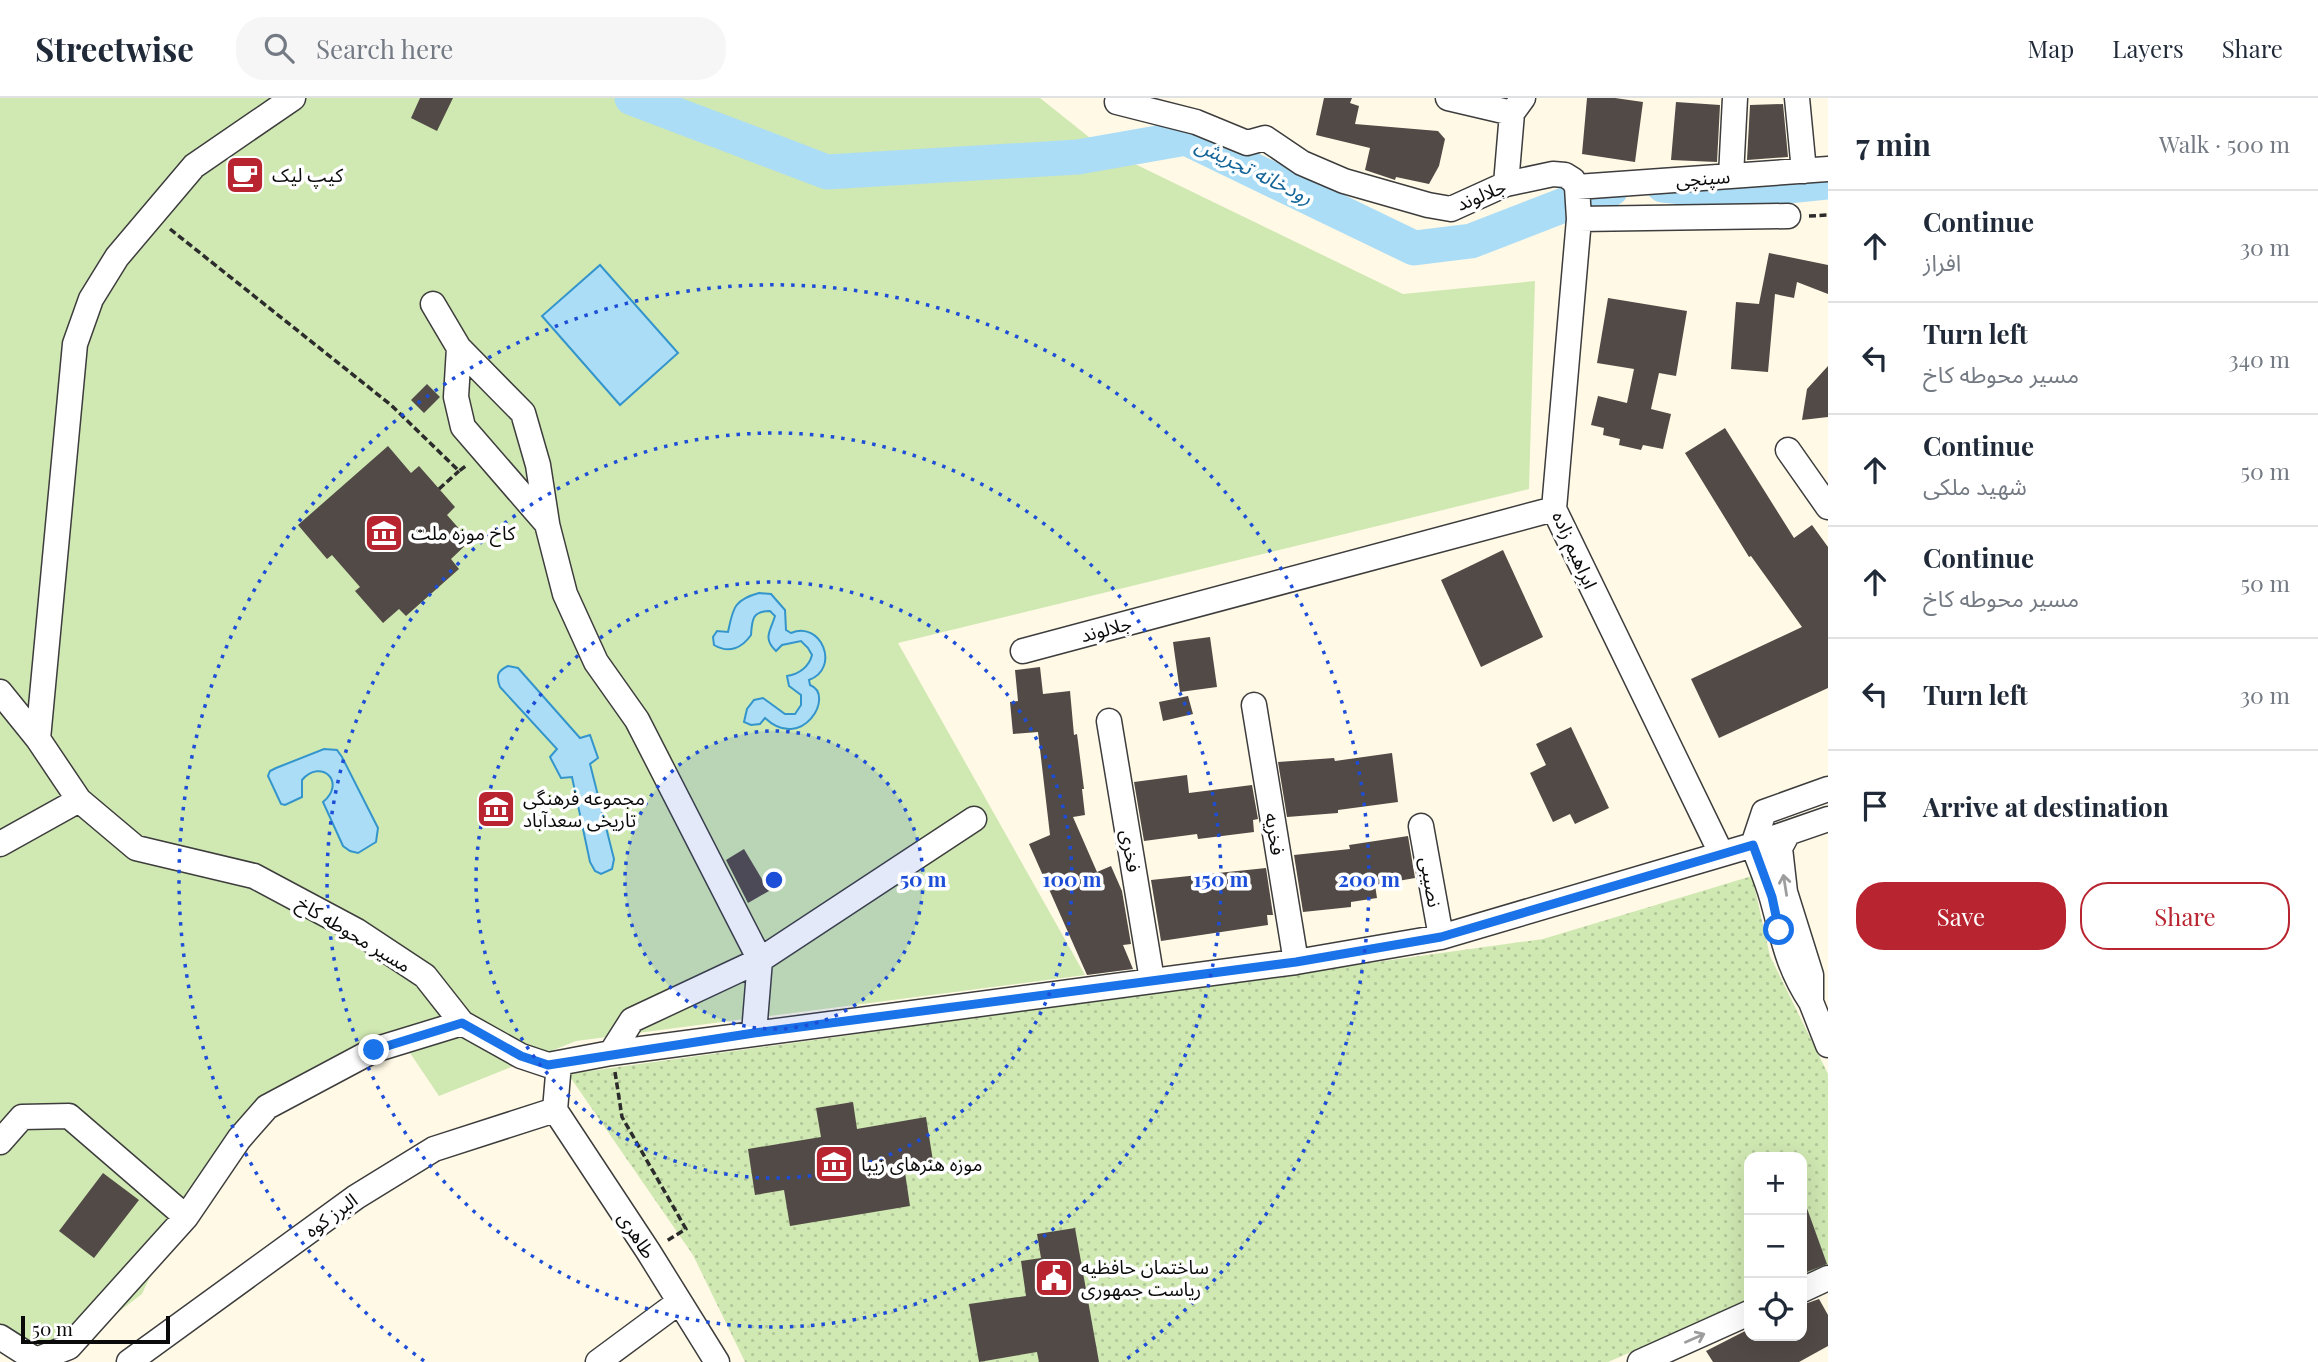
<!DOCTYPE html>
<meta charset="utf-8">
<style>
body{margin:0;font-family:"Playfair Display","Noto Sans Arabic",serif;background:#f6f6f7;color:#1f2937}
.controls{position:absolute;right:21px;bottom:21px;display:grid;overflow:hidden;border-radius:14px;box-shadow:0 7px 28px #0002}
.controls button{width:63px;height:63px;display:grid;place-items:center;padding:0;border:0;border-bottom:2px solid #e0e1e3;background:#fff;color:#1f2937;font:35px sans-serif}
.scale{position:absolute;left:21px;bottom:18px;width:149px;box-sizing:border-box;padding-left:7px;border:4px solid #0a0a0a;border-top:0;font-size:19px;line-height:24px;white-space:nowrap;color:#0a0a0a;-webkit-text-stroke:5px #fff;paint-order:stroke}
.stop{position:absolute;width:21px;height:21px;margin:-16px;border:5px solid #1a73e8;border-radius:50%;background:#fff}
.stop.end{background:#1a73e8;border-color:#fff;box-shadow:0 2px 7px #0008}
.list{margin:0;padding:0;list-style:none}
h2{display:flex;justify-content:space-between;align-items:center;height:91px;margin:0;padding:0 28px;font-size:30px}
h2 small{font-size:23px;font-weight:400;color:#747a83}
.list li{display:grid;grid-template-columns:46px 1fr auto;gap:21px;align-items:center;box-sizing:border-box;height:112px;padding:0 28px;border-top:2px solid #e0e1e3}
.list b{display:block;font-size:26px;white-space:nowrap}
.list p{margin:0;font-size:23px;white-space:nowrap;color:#747a83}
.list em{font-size:23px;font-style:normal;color:#747a83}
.actions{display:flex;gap:14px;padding:21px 28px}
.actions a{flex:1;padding:16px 0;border:2px solid #b82430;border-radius:28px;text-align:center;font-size:24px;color:#b82430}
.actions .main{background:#b82430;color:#fff}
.icon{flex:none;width:38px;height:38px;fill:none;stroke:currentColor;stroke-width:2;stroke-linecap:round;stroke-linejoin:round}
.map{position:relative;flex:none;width:1828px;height:1264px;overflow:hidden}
header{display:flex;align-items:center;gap:42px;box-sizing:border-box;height:98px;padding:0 35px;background:#fff;border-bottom:2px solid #e0e1e3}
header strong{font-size:33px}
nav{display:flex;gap:38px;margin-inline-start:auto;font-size:24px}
.search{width:490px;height:63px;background:#f6f6f7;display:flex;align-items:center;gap:18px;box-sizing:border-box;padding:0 24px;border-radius:28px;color:#747a83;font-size:26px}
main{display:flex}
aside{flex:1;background:#fff}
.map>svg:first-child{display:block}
.grass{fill:#d0e8b2}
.garden{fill:url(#garden-dots)}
.water{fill:#acddf6;stroke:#3395cc;stroke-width:2}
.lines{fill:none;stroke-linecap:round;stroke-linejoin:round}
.river{stroke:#acddf6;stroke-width:35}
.building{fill:#524a46}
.minor-casing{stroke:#3d3d3d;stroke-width:27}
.path{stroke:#2c2c2c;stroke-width:3.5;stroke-dasharray:7 3.5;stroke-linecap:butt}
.minor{stroke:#fff;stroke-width:24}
.oneway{stroke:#9d9d9d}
.route{stroke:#1a73e8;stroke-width:9}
.ring{fill:none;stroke:#1d4ed8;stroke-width:3.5;stroke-dasharray:3.5 7}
.labels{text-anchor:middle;stroke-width:7;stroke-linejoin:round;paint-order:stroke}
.poi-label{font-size:19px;fill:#0a0a0a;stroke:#fff;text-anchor:start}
.street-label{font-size:19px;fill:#0a0a0a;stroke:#fff}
.water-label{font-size:21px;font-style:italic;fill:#156599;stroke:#fff}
.centre{fill:#1d4ed8;stroke:#fff;stroke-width:3.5}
.ring-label{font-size:21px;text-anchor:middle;font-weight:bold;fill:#1d4ed8;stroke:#fff;stroke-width:7;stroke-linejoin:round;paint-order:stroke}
</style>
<header>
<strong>Streetwise</strong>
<div class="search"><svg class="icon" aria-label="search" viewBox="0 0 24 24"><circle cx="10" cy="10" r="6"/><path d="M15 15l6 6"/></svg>Search here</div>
<nav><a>Map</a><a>Layers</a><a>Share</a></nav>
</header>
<main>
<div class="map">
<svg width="1828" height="1264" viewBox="0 0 1828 1264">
<defs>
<pattern id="garden-dots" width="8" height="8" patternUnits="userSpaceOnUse" patternTransform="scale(1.75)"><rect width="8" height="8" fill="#d0e8b2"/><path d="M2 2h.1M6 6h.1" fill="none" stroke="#b1c698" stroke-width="1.8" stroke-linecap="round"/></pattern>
</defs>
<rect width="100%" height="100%" fill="#fff9e6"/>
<path class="grass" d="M 0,0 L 1040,0 L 1104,51 L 1403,196 L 1535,183 L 1529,391 L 898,545 L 1085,877 L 576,943 L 439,998 L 408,952 L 303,980 L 185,1103 L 142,1196 L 53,1264 L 0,1246 Z"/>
<path class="garden" d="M 1752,778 L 1770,858 L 1828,976 L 1828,1167 L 1802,1179 L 1802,1059 L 1749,1059 L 1749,1203 L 1608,1264 L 745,1264 L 693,1157 L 568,976 L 1543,841 Z"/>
<path class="water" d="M 600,167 L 678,255 L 620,307 L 542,218 Z
M 759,495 L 771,496 L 785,512 L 786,532 L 791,535 C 821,522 841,570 809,582 L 810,587 C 836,597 802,655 765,620 L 760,626 L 751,627 L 744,624 L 747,611 L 754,602 L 763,600 L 785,616 L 795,616 L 801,607 L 801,597 L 789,588 L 787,578 C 799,576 809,569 812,557 L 808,550 L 801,543 L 782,547 L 776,553 C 762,540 771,532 775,518 L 770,513 C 752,513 752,522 751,537 C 742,550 729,556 714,547 L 713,539 L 717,533 L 728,534 C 733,511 733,502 759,495 Z
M 508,568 L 518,570 L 580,640 L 590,637 L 598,660 L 590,666 L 614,761 L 612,771 L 601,776 L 595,773 L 590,764 L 572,679 L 561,680 L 550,659 L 557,651 L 500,589 C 496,578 497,573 508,568 Z
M 324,651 L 337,652 L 342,659 L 378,730 L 376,744 L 358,755 L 350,753 L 343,748 L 323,704 C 347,684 321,660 302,682 L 302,699 L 285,707 L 281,706 L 268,678 L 270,673 L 276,670 Z"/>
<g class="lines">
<path class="river" d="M 632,0 L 827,74 L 1078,59 L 1186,40 L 1414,150 L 1471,143 L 1595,95 L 1611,91
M 1663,87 L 1731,94 L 1828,84"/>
</g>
<path class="building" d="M 420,0 L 453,0 L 437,33 L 411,20 Z
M 1324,0 L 1352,0 L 1350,5 L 1359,8 L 1355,26 L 1438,33 L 1445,41 L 1439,68 L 1429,86 L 1396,79 L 1395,82 L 1365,72 L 1370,50 L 1316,37 Z
M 1587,0 L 1615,0 L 1643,4 L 1635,64 L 1582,56 Z
M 1676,4 L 1720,7 L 1717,64 L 1671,62 Z
M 1783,6 L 1788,59 L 1747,62 L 1750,7 Z
M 246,65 L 257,77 L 245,89 L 234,77 Z
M 1769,155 L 1828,167 L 1828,196 L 1797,184 L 1794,200 L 1775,196 L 1768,274 L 1731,271 L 1736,204 L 1759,206 Z
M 1608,200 L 1687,213 L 1676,278 L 1659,275 L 1651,311 L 1671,316 L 1663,351 L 1643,347 L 1641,352 L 1619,347 L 1620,341 L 1603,337 L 1604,330 L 1591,327 L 1598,298 L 1627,305 L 1634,271 L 1597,265 Z
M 1828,268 L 1828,319 L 1802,322 L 1807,291 Z
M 427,286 L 440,299 L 424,315 L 411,302 Z
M 1725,330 L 1794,440 L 1812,427 L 1828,449 L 1828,590 L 1719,640 L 1691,581 L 1802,529 L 1751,458 L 1749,459 L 1685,355 Z
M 388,348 L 411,375 L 419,368 L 455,409 L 447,417 L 470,443 L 451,461 L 459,471 L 406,518 L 399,511 L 383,525 L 355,493 L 360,489 L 332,457 L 327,461 L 298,427 Z
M 1503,452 L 1543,539 L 1481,569 L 1441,482 Z
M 1210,539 L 1217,589 L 1180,594 L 1173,544 Z
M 1040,569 L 1043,596 L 1070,593 L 1074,637 L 1077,636 L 1084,691 L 1082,691 L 1085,717 L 1073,719 L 1097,774 L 1111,768 L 1122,793 L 1131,846 L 1123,847 L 1133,871 L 1087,877 L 1029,746 L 1050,737 L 1038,634 L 1013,636 L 1010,604 L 1018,603 L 1015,572 Z
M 1188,598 L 1193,616 L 1163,623 L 1159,604 Z
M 1571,629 L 1609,710 L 1575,726 L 1570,716 L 1553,724 L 1530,675 L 1546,667 L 1536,646 Z
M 1392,655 L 1398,704 L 1338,712 L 1338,715 L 1287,719 L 1278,664 L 1334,660 L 1335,663 Z
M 1187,677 L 1189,695 L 1252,687 L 1258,721 L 1253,722 L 1254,734 L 1198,741 L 1197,736 L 1144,743 L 1134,684 Z
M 1408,738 L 1415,780 L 1375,787 L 1377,800 L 1351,804 L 1351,809 L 1303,814 L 1294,757 L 1350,751 L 1349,747 Z
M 744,751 L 769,793 L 748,805 L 726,762 Z
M 1266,770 L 1273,817 L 1267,817 L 1268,827 L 1161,843 L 1151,782 Z
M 853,1004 L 857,1031 L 926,1019 L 933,1063 L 904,1068 L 910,1108 L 790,1128 L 784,1092 L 755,1097 L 748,1051 L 821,1039 L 816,1010 Z
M 103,1075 L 139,1102 L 94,1160 L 59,1133 Z
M 1802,1102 L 1804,1102 L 1827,1166 L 1802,1176 Z
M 1075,1130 L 1099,1264 L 1039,1264 L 1037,1254 L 979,1264 L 969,1206 L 1026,1198 L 1021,1163 L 1041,1160 L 1037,1136 Z
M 1819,1201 L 1828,1217 L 1828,1248 L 1799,1264 L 1713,1264 L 1706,1253 L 1749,1231 L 1749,1238 L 1802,1238 L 1802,1207 Z"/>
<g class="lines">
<g class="minor-casing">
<path id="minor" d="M 1448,0 L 1512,15 L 1523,0
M 1797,0 L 1804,73
M 1117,4 L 1196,24 L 1247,45 L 1265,40 L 1302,65 L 1344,83 L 1428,107 L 1451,111 L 1506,86 L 1553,76 L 1565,77 L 1573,82 L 1577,89 L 1579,121 L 1554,411 L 1721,755
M 1731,78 L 1735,0
M 1506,86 L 1512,15
M 1577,89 L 1828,71
M 1579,121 L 1788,118
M 433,206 L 459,250 L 523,315 L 538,367 L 547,425
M 459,250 L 456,299 L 463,329 L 547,426 L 565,496 L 596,564 L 637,622 L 760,862 L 754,935
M 1788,352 L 1828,409
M 1023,553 L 1554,411
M 0,594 L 38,641 L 79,702 L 136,750 L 254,778 L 357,833 L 425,878 L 462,925 L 521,958 L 548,967 L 611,955 L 632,922 L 760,862 L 974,721
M 1254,607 L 1296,864
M 1109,623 L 1152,882
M 38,641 L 75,246 L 91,201 L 117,159 L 194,68 L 293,0
M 1421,728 L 1441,839
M 0,746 L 79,702
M 1753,747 C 1759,764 1767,782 1772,800 C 1783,839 1787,868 1811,904 L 1811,877 L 1785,794 L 1780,750 L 1788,735
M 1753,747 L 1764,714 L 1828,691
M 1811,904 L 1828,947
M 611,955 L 1296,864 L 1441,839 L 1753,747 L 1828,721
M 555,1012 L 648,1153 L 717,1264
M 555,1012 L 559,965
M 0,1044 L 22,1019 L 69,1018 L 186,1119 L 239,1041 L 267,1009 L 374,952 L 462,925
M 1802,1192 L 1828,1180
M 0,1239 L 36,1262 L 69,1249 L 186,1119
M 129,1264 L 356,1099 L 434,1051 L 555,1012
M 598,1264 L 679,1204
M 1640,1264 L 1749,1215"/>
</g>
<path class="path" d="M 1809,118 L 1828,117
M 170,131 L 391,307 L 459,373 L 467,367
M 439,391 L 459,373
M 615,974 L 622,1019 L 686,1131 L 665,1144"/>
<use href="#minor" class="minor"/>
</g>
<defs><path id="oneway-shaft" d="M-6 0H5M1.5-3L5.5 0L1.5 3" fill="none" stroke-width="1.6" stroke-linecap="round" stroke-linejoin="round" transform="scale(1.75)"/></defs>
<g class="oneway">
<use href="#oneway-shaft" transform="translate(1785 787) rotate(-99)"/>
<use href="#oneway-shaft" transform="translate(1695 1240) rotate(-24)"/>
</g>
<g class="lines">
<path class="route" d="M 374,952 L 462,925 L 521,958 L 548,967 L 754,935 L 1296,864 L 1441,839 L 1753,747 L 1772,799 L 1779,832"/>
</g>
<circle cx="774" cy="782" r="149" fill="#1d4ed8" fill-opacity=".12"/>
<g class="ring">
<circle cx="774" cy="782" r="149"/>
<circle cx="774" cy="782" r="298"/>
<circle cx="774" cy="782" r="447"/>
<path d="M424 1263A595 595 0 1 1 1124 1263"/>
</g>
<defs>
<g id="cafe-square" transform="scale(2.0125)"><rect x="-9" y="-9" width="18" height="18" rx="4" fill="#b82430" stroke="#fff"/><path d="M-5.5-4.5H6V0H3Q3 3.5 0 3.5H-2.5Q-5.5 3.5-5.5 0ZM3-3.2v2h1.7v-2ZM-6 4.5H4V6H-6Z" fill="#fff"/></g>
<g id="museum-square" transform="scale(2.0125)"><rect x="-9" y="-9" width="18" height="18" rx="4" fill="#b82430" stroke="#fff"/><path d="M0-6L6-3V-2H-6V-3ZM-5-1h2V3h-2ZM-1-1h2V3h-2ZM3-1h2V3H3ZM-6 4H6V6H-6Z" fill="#fff"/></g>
<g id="civic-square" transform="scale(2.0125)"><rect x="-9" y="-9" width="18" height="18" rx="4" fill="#b82430" stroke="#fff"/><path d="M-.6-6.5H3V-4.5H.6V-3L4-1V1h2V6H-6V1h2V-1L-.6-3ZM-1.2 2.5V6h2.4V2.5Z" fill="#fff"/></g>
</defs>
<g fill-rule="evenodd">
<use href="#cafe-square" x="245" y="77"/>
<use href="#museum-square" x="384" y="435"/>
<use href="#museum-square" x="496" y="711"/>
<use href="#museum-square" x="834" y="1066"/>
<use href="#civic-square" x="1054" y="1180"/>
</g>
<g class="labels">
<g class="poi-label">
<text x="272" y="84">کیپ لیک</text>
<text x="411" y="442">کاخ موزه ملت</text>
<text x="523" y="707">مجموعه فرهنگی<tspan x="523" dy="22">تاریخی سعدآباد</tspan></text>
<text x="861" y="1073">موزه هنرهای زیبا</text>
<text x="1081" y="1176">ساختمان حافظیه<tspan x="1081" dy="22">ریاست جمهوری</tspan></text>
</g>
<g class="street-label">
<text transform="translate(1703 80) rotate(-4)" y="7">سپنچی</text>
<text transform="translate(1481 97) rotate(-22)" y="7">جلالوند</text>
<text transform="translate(1575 452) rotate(66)" y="7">ابراهیم زاده</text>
<text transform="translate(1106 531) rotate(-15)" y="7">جلالوند</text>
<text transform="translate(1275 736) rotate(81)" y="7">فخریه</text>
<text transform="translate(1131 753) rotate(81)" y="7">فخری</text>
<text transform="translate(1431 784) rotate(80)" y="7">نصیبی</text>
<text transform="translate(354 836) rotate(31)" y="7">مسیر محوطه کاخ</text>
<text transform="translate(331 1117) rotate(-36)" y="7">البرز کوه</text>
<text transform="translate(637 1137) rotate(57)" y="7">طاهری</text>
</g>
<g class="water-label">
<text transform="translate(1254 73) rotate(26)" y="7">رودخانه تجریش</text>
</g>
</g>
<circle cx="774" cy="782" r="10" class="centre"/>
<g class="ring-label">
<text x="923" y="789">50 m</text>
<text x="1072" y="789">100 m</text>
<text x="1221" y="789">150 m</text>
<text x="1369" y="789">200 m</text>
</g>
</svg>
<div class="controls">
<button>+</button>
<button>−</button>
<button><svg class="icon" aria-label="locate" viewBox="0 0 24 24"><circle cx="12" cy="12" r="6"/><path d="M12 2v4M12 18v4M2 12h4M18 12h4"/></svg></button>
</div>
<div class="scale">50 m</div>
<div class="stop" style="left:1779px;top:832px"></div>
<div class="stop end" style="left:374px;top:952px"></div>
</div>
<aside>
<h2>7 min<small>Walk · 500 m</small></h2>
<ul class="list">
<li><svg class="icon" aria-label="ahead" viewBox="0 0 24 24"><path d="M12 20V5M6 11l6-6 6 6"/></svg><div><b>Continue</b><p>افراز</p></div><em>30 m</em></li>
<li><svg class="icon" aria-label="left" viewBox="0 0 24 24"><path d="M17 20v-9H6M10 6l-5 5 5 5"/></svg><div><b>Turn left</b><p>مسیر محوطه کاخ</p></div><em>340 m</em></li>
<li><svg class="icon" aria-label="ahead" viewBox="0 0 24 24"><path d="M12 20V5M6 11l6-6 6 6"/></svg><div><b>Continue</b><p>شهید ملکی</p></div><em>50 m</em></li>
<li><svg class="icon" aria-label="ahead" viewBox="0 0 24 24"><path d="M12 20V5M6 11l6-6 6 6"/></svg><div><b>Continue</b><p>مسیر محوطه کاخ</p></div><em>50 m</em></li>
<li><svg class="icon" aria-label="left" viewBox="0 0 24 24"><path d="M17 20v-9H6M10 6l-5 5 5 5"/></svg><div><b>Turn left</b></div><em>30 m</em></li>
<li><svg class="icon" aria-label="arrive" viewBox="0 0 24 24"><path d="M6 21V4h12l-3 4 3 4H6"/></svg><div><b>Arrive at destination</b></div></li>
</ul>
<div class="actions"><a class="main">Save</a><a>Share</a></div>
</aside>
</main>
